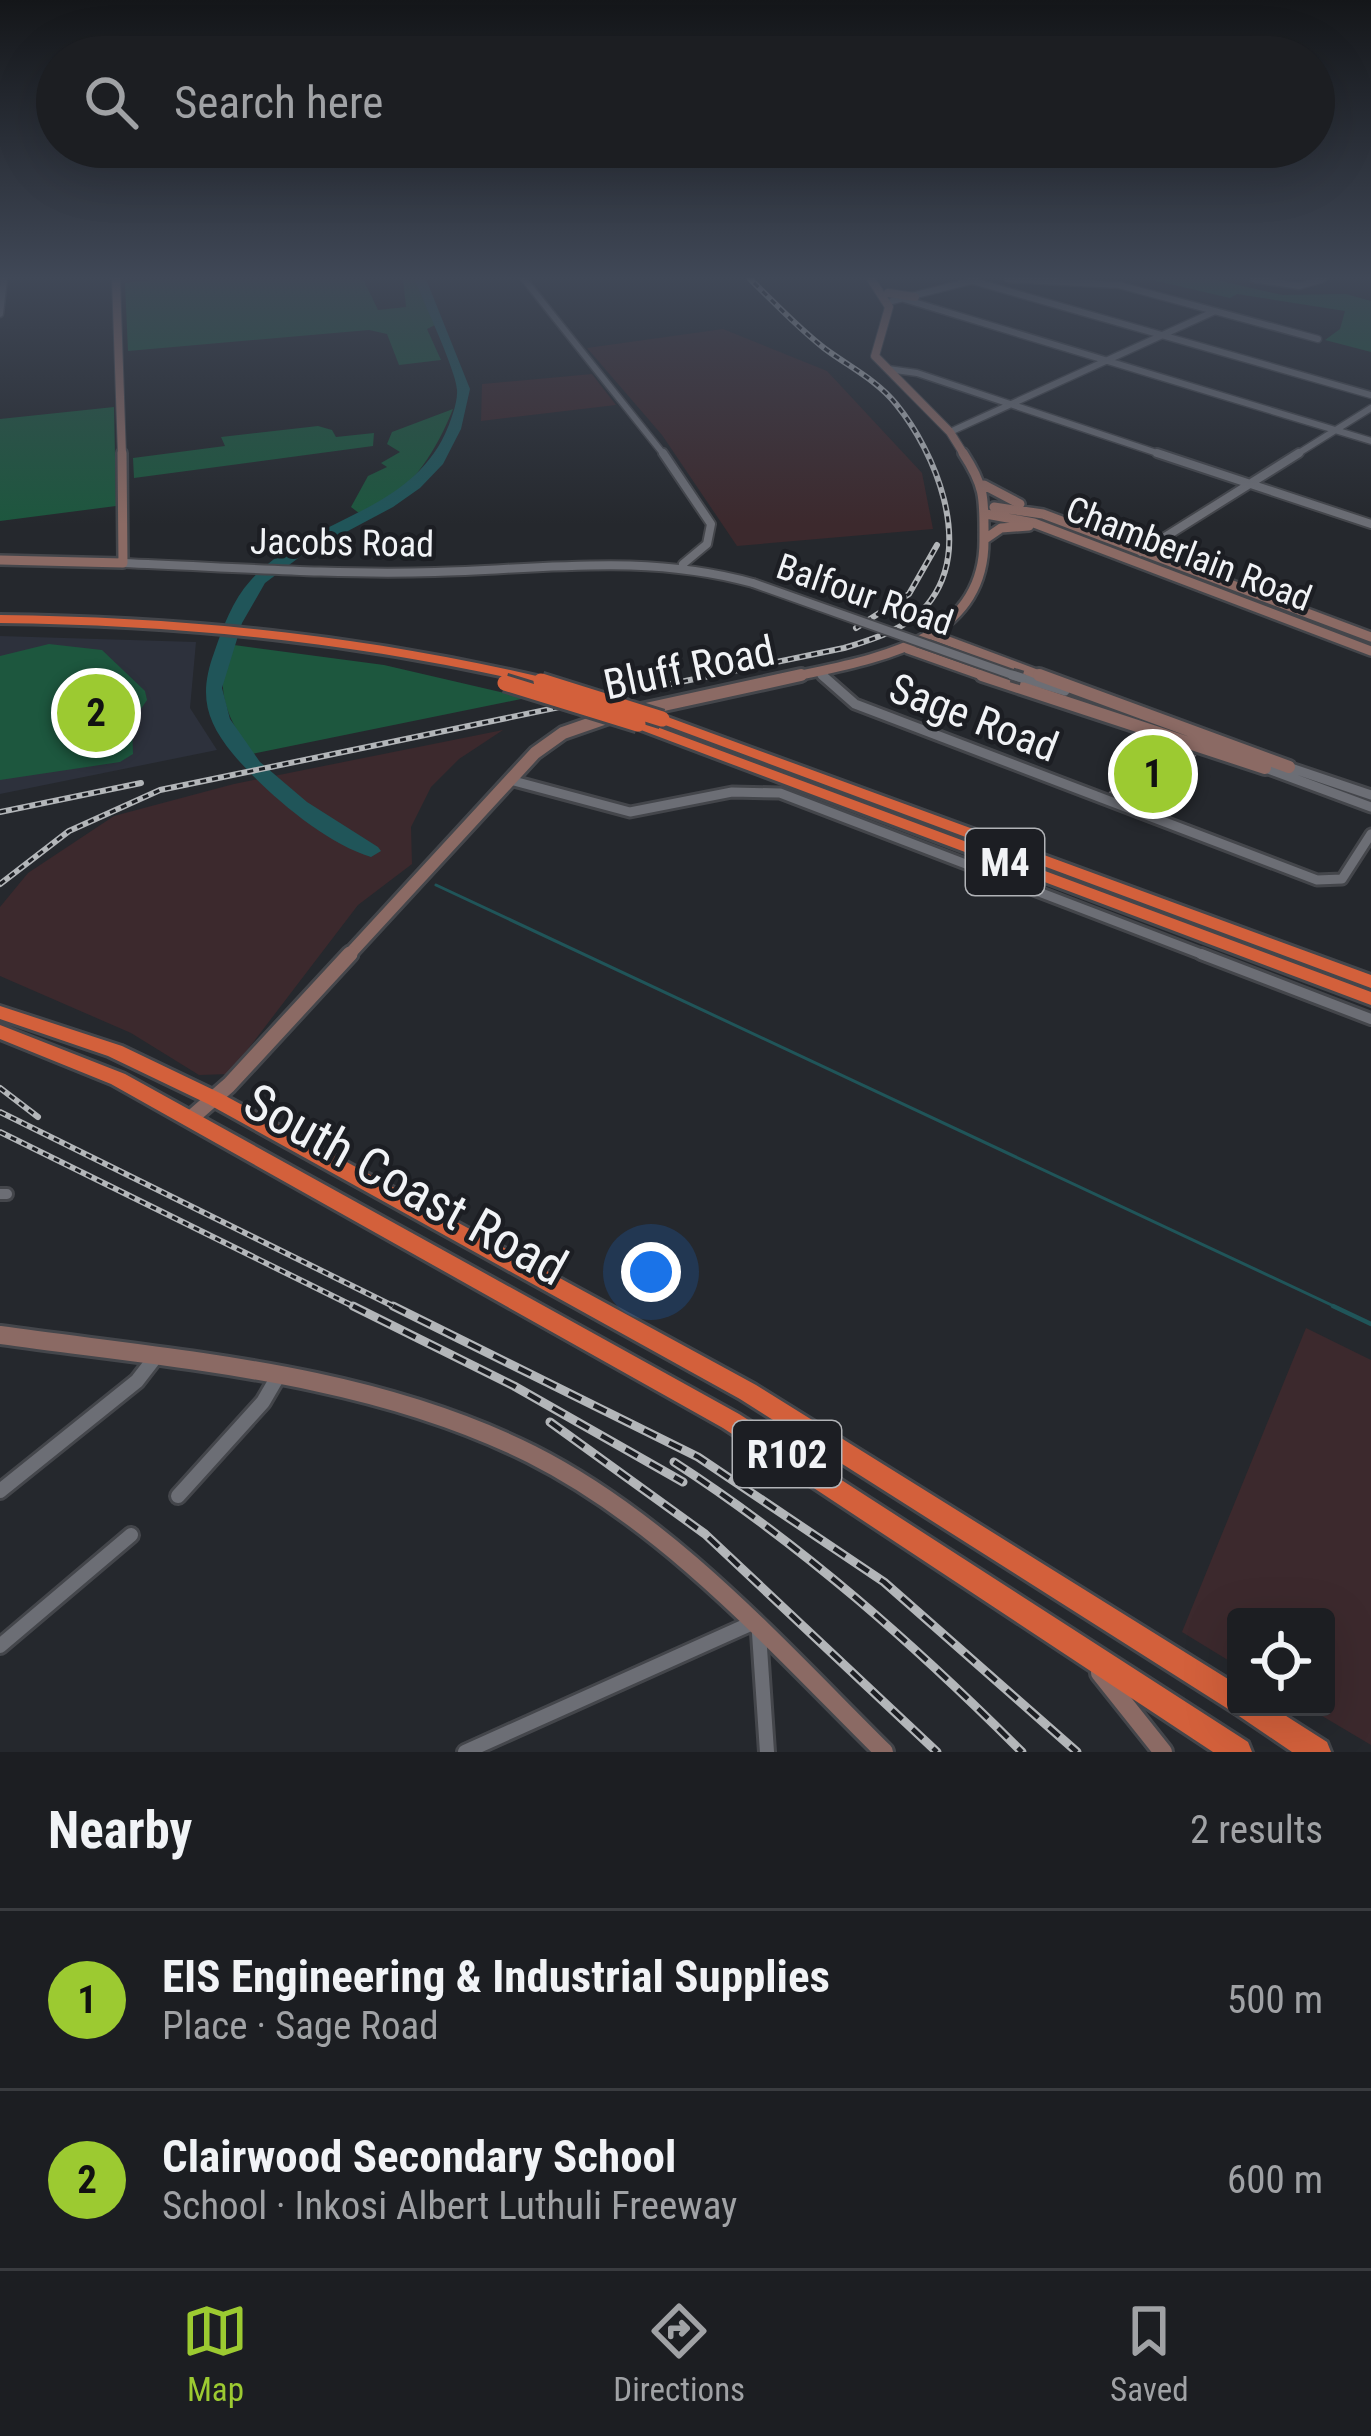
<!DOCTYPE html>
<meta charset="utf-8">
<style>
body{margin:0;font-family:"Roboto Condensed",sans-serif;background:#25272a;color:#f1f3f6}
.controls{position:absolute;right:36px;bottom:36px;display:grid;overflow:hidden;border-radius:12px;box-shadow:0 12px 48px #0002}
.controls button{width:108px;height:108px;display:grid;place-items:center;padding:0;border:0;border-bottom:3px solid #3a3c40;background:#1c1e22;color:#f1f3f6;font:60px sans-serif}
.you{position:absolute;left:651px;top:1272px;width:42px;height:42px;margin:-30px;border:9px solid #fff;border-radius:50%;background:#1a73e8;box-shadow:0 0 0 18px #1a73e833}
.badge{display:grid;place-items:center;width:78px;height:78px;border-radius:50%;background:#9cca31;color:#111;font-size:39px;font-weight:700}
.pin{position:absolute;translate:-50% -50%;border:6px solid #fff;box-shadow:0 3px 12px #0006}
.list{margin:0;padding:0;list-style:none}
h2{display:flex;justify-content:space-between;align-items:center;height:156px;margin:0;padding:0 48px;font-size:51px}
h2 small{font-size:39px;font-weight:400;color:#a0a2a5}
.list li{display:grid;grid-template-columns:78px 1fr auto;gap:36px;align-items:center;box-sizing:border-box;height:180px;padding:0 48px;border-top:3px solid #3a3c40}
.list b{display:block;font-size:45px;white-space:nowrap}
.list p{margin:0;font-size:39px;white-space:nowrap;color:#a0a2a5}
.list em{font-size:39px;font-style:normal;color:#a0a2a5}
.icon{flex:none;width:66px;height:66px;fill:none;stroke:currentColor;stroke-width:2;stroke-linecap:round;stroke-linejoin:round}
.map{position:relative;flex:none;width:1371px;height:1752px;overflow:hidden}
.search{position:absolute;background:#1c1e22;box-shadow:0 12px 48px #0002;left:36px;right:36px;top:36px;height:132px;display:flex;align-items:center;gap:30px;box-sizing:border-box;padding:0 42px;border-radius:66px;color:#a0a2a5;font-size:45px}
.sheet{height:516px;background:#1c1e22}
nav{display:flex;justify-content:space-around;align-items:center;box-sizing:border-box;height:168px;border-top:3px solid #3a3c40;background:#1c1e22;font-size:33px;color:#a0a2a5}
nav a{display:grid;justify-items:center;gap:6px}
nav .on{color:#9cca31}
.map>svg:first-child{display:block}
.industrial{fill:#3c292d}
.built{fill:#2d313c}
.green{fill:#1d573e}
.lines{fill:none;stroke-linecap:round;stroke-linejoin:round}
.stream-far1{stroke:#205559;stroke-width:3}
.stream{stroke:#205559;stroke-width:4.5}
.river{fill:#205559;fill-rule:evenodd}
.building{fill:#4c494f;stroke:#6a676d;stroke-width:3}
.street-far4-casing{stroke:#44464b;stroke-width:9}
.street-far3-casing{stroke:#44464b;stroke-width:12}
.street-far2-casing{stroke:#44464b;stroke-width:15}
.street-far1-casing{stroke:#44464b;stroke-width:16}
.street-casing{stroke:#44464b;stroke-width:20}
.secondary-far4-casing{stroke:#44464b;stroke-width:10}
.secondary-far3-casing{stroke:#44464b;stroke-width:14}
.secondary-far2-casing{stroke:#44464b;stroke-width:18}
.secondary-far1-casing{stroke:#44464b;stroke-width:21}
.secondary-casing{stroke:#44464b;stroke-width:24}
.highway-casing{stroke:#44464b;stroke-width:6}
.street-far4{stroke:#6c6e75;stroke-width:6}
.street-far3{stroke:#6c6e75;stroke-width:8}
.street-far2{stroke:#6c6e75;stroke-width:9}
.street-far1{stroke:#6c6e75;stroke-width:10}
.street{stroke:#6c6e75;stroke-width:14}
.secondary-far4{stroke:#8b6a64;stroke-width:8}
.secondary-far3{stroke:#8b6a64;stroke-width:9}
.secondary-far2{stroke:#8b6a64;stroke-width:12}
.secondary-far1{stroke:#8b6a64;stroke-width:15}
.secondary{stroke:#8b6a64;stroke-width:18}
.highway{fill:#d3603b;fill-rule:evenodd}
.rail-far1-casing{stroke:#b3b6b9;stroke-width:6}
.rail-casing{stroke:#b3b6b9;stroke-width:9}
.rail-far1{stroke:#1c1e23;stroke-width:3;stroke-dasharray:6;stroke-linecap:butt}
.rail{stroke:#1c1e23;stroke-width:4.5;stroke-dasharray:14;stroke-linecap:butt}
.street-bridge-far1-casing{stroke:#44464b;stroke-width:12;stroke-linecap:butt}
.street-bridge-casing{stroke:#44464b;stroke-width:15;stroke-linecap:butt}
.highway-bridge-casing{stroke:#44464b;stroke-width:21;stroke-linecap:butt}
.street-bridge-far1{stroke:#6c6e75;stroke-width:8}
.street-bridge{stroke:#6c6e75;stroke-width:9}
.highway-bridge{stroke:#d3603b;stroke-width:15}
.labels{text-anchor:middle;stroke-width:9;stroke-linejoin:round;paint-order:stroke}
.far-street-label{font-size:36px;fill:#f1f3f6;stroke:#1c1e23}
.shield{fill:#1c1e23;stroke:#b1b3b7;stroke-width:3}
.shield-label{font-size:39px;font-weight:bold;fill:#f1f3f6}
.street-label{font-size:42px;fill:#f1f3f6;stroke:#1c1e23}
.near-street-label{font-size:51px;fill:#f1f3f6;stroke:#1c1e23}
</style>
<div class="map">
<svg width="1371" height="1752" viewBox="0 0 1371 1752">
<rect width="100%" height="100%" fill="#25282d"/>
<path class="industrial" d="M 723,329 L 827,371 L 922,473 L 933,529 L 737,546 L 662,435 L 587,348 Z
M 592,374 L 616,405 L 481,421 L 482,384 Z
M 503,730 L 459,759 L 431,787 L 411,827 L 412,864 L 358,905 L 229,1074 L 199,1075 L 131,1033 L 0,976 L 0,907 L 28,873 L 114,816 L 234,784 Z
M 1306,1328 L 1371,1360 L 1371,1745 L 1307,1707 L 1326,1707 L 1326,1617 L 1236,1617 L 1236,1665 L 1182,1632 Z"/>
<path class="built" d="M 0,636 L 196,642 L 190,708 L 217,750 L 0,794 Z"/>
<path class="green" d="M 160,279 L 363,279 L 378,310 L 406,307 L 403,279 L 414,279 L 435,325 L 427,329 L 441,360 L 399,365 L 387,334 L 369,330 L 128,351 L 125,283 Z
M 1148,279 L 1213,279 L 1282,295 L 1346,294 L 1371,301 L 1371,352 L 1325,340 L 1340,329 L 1345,311 L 1237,294 L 1230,298 Z
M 114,407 L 116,506 L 0,521 L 0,419 Z
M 453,409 C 435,454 408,495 364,517 L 351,507 L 368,476 L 387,467 L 381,463 L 400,452 L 387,444 L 392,432 Z
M 318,426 L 332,430 L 336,437 L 374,433 L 373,446 L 134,478 L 133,458 L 225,446 L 221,437 Z
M 49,644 L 102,650 L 145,691 L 147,700 L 132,722 L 133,754 L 120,762 L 0,780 L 0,656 Z
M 234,645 L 384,665 L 526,698 L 252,754 C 227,718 211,685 234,645 Z"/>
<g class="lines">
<path class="stream-far1" d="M 436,885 L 1340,1309"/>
<path class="stream" d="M 1333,1306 L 1371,1324"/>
<path class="river" d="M 414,279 L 426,279 L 470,389 L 461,429 L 443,464 L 420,488 L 393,507 L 301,556 L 265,583 L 242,623 L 222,688 L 230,719 L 260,762 L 307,802 L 378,847 L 381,851 L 371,857 C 324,843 264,791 233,754 C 205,720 199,694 214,653 C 223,627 232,601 251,580 C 307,518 406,516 445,434 C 450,423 458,402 457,390 C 457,373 423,300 414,279 Z"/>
</g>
<path class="building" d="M 1155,743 L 1194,756 L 1152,807 L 1111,792 Z"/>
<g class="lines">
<g class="street-far4-casing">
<path id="street-far4" d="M 524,279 L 665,456
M 1008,279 L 1119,285 L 1318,339
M 1253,279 L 1299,286 L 1323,279
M 973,281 L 1371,395
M 904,299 L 1371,441
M 892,301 L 975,280
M 0,314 L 4,279
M 888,369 L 917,373 L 1166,456
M 950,432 L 1213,312
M 1294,456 L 1371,408"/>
</g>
<g class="street-far3-casing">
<path id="street-far3" d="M 663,453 L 711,524 L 707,544 L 683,564
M 1157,453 L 1371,524
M 1141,552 L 1299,453
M 123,563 C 227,567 331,575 435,572 C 544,569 646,553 753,583
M 820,673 L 825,678"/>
</g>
<g class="street-far2-casing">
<path id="street-far2" d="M 822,675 L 855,704 L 1317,880 L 1342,879 L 1371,834
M 1022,678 L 1065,691
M 1285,766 L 1371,795
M 1263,767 L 1371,807
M 510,780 L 630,812 L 732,792 L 780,793 L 1209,957"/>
</g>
<g class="street-far1-casing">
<path id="street-far1" d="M 1201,954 L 1371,1019
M 0,1194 L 7,1194"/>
</g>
<g class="street-casing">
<path id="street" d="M 0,1491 L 137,1381 L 154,1359
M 178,1496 L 263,1402 L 277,1378
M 759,1633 L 767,1752
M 0,1646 L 131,1535
M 465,1752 L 750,1624"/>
</g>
<g class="secondary-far4-casing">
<path id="secondary-far4" d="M 116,279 L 122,456
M 871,279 L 889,307 L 875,356 L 950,432 L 965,456
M 888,293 L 915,297"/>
</g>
<g class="secondary-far3-casing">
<path id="secondary-far3" d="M 984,485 L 1020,504
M 994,507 L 1043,514 L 1371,637
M 986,514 L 1034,523 L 1371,651
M 985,539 L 1001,528 L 1029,526
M 0,560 L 123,563 L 122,453
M 932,635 L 1047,678
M 908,649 L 990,678
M 788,678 C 867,660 984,646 984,541 C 984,500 986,488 963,453"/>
</g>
<g class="secondary-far2-casing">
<path id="secondary-far2" d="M 982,675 L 1265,768
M 1039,675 L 1289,767
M 641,710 L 801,675
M 347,957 L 535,753 L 563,733 L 609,717"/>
</g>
<g class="secondary-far1-casing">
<path id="secondary-far1" d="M 190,1119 L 229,1085 L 350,954"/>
</g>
<g class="secondary-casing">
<path id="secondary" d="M 0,1335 C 178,1360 367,1372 531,1454 C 668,1523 776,1645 884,1752
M 1100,1673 L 1163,1752"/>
</g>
<g class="highway-casing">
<path id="highway" d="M 0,615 C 185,617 361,635 541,677 L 548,681 L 541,685 C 361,643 185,625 0,623 Z
M 662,715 L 1371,975 L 1371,988 L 657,722 L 655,719 L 657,716 Z
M 638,720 L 1371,992 L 1371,1005 L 633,727 L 631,724 L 633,721 Z
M 0,1006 L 122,1046 L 222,1094 L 756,1385 L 1236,1684 L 1236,1707 L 1272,1707 L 1327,1742 L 1331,1752 L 1292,1752 L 1236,1714 L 740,1399 L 208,1104 L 108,1056 L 0,1019 Z
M 0,1025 L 125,1074 L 739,1414 L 1248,1742 L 1252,1752 L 1213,1752 L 723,1428 L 111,1084 L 0,1039 Z"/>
</g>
<use href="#street-far4" class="street-far4"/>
<use href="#street-far3" class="street-far3"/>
<use href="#street-far2" class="street-far2"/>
<use href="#street-far1" class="street-far1"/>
<use href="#street" class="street"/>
<use href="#secondary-far4" class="secondary-far4"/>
<use href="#secondary-far3" class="secondary-far3"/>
<use href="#secondary-far2" class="secondary-far2"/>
<use href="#secondary-far1" class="secondary-far1"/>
<use href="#secondary" class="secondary"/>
<use href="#highway" class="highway"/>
<g class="rail-far1-casing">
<path id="rail-far1" d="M 856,628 L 909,594 L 937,545
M 0,812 L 141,783
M 0,884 L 69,831 L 160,790 L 844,648 C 875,639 912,627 931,600 C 972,543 936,453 896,404 C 877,380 848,366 824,348 C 797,327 774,302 750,279
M 0,1088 L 38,1117
M 0,1112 L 399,1309
M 0,1132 L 359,1309"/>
</g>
<g class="rail-casing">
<path id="rail" d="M 353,1306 L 514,1386 L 683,1482
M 393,1306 L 698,1457 L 884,1582 L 1077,1752
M 550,1422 L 705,1534 L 937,1752
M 674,1462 C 802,1545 914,1644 1022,1752"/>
</g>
<use href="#rail-far1" class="rail-far1"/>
<use href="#rail" class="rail"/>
<g class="street-bridge-far1-casing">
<path id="street-bridge-far1" d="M 753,583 L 1021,678"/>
</g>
<g class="street-bridge-casing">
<path id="street-bridge" d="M 1012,675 L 1022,678"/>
</g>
<g class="highway-bridge-casing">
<path id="highway-bridge" d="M 541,681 L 662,719
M 505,683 L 638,724"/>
</g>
<use href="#street-bridge-far1" class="street-bridge-far1"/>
<use href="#street-bridge" class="street-bridge"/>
<use href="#highway-bridge" class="highway-bridge"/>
</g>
<linearGradient id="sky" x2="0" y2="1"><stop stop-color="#141619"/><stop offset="0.53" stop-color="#404857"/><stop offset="1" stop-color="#404857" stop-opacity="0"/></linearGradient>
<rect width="1371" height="524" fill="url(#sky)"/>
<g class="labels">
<g class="far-street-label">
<text transform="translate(342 542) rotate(1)" y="13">Jacobs Road</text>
<text transform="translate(1189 553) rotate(21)" y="13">Chamberlain Road</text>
<text transform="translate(865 594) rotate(19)" y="13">Balfour Road</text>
</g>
<g class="shield">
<rect x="966" y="829" width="78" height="66" rx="9"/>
<rect x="733" y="1421" width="108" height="66" rx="9"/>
</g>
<g class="shield-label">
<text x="1005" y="876">M4</text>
<text x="787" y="1468">R102</text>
</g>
<g class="street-label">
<text transform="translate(689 667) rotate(-12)" y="15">Bluff Road</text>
<text transform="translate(974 717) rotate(21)" y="15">Sage Road</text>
</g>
<g class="near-street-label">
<text transform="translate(406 1184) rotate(29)" y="18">South Coast Road</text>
</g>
</g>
</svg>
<div class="controls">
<button><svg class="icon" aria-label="locate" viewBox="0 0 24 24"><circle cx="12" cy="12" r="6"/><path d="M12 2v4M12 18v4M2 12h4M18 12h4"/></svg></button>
</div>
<div class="you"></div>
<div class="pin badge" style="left:1153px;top:774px">1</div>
<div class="pin badge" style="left:96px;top:713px">2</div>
<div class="search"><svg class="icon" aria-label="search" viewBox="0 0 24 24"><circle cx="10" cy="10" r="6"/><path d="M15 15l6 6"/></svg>Search here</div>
</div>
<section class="sheet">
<h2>Nearby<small>2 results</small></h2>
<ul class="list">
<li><span class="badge">1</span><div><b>EIS Engineering &amp; Industrial Supplies</b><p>Place · Sage Road</p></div><em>500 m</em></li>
<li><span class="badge">2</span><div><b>Clairwood Secondary School</b><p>School · Inkosi Albert Luthuli Freeway</p></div><em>600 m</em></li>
</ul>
</section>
<nav>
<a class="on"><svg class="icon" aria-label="map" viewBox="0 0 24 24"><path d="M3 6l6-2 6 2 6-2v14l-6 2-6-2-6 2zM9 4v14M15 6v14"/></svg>Map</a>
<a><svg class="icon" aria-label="directions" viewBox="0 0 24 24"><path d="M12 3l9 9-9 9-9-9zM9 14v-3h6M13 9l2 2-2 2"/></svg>Directions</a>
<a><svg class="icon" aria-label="saved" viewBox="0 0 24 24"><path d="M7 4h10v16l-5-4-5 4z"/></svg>Saved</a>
</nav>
